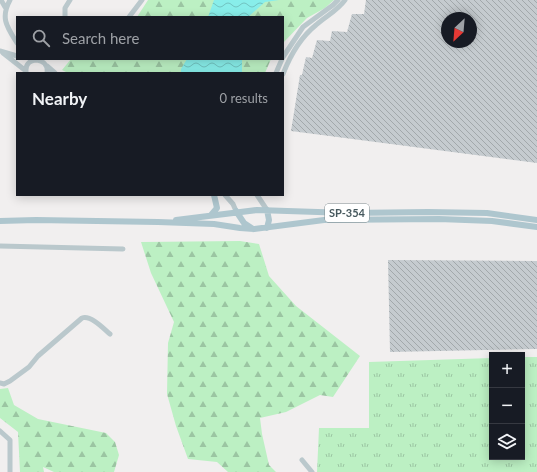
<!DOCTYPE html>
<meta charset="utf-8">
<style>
body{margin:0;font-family:Lato,sans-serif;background:#20242c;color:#f1f3f6}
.controls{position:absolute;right:12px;bottom:12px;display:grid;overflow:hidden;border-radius:0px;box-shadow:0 2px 10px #0003}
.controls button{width:36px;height:36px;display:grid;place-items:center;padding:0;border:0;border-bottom:1px solid #363941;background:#171b24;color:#f1f3f6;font:20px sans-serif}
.compass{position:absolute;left:441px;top:12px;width:36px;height:36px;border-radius:50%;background:#171b24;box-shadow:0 2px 10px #0003;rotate:206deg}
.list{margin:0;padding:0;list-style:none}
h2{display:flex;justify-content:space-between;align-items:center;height:52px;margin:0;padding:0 16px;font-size:17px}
h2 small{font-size:13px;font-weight:400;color:#9ea1a6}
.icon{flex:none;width:22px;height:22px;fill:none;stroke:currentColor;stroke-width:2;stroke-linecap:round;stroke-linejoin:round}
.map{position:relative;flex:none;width:537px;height:472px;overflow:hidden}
.search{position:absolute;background:#171b24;box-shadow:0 2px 10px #0003;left:16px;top:16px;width:268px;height:44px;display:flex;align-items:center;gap:10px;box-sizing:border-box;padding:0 14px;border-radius:0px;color:#9ea1a6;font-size:15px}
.panel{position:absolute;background:#171b24;box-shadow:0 2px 10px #0003;left:16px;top:72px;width:268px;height:124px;border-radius:0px}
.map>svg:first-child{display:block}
</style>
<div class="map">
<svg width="537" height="472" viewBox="0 0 537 472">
<defs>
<pattern id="grass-tufts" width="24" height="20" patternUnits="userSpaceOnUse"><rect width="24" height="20" fill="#bcf0c3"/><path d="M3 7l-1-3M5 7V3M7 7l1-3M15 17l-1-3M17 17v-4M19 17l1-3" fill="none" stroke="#9bc5a2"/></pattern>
<pattern id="forest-firs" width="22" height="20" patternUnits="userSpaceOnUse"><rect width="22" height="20" fill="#bcf0c3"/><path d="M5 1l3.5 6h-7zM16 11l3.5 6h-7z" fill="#9bc5a2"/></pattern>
<pattern id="water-waves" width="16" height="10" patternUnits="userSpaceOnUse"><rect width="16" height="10" fill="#88eeea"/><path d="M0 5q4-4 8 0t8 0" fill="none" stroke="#71c4c1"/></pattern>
<pattern id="building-back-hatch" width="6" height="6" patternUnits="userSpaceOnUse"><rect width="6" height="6" fill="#c5cbcf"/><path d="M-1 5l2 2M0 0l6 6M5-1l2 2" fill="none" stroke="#a2a8ab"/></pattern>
</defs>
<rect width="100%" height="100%" fill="#f1efef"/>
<!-- grass -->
<path fill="url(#grass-tufts)" d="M522 357H537V472H317L319 428H369V362L492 358V457H522Z"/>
<!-- forest -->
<path fill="url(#forest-firs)" d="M148 0H334L325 8 307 18 283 43V17H137Z
M71 59H271L265 73H68L62 70Z
M240 241 259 244 269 276 296 306 360 356 333 397 320 395 286 412 260 418 262 434 269 465 276 472H228L217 462 188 459 176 426 167 394 168 343 174 322 151 273 141 242Z
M8 388 14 405 38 419 106 433 115 442 119 455 114 472H54L43 467 44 472H20L18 432 0 418V389Z"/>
<!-- water -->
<path fill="url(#water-waves)" d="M214 0H279L265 2 248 17H208Z
M187 59H242V73H181V69Z"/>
<!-- building -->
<path fill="url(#building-back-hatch)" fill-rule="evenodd" d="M366 0H537V163L291 131 300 75H302L306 57 312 58 317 40 330 41 332 31 347 32 352 14H364ZM447 18H471V42H447Z
M388 260 537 261V349L390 352Z"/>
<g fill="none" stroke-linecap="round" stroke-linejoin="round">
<!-- minor -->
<path stroke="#bac8cc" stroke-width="5" d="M1 0 5 7
M10 0C0 18 7 27 17 43
M65 17V8L70 0
M129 17 142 0
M0 51 17 56
M3 53 26 71
M283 57 303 27 333 5 338 0
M47 66 55 73
M26 73C25 65 29 60 37 60 44 61 48 66 47 73
M276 73 282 59
M283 74C290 56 301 37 316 25 326 16 337 11 345 0
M225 195 233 204 236 211
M257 195 267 210
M0 246 123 249
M0 383 4 384 10 381 29 367 38 356 82 318C91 315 103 328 110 334
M0 431 10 440V472
M302 460 312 472"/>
<!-- major -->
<path stroke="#aec6ce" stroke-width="6" d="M236 211 244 223 253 229
M211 215 217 208 214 195
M176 220 257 210 348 213 428 212 487 213 537 220
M0 221 36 220 158 222 214 224 240 228 254 229 324 220 439 219 492 221 537 227
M267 228 269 220 267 210"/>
</g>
<g text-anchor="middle" stroke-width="3" stroke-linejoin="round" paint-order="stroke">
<!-- shield labels -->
<rect fill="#fff" stroke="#7e8a8e" stroke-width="1" x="325" y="204" width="44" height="18" rx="3"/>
<g font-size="11" font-weight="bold" fill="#46585d">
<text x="347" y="217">SP-354</text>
</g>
</g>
</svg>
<div class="controls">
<button>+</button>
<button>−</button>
<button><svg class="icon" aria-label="layers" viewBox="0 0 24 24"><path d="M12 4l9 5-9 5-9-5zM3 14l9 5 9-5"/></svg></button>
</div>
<svg class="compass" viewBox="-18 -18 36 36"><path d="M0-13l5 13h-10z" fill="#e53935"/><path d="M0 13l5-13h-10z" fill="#9ea1a6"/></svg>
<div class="search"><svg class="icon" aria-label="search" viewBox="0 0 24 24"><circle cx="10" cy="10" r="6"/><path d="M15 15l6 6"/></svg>Search here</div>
<section class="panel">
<h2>Nearby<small>0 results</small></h2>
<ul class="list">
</ul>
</section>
</div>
